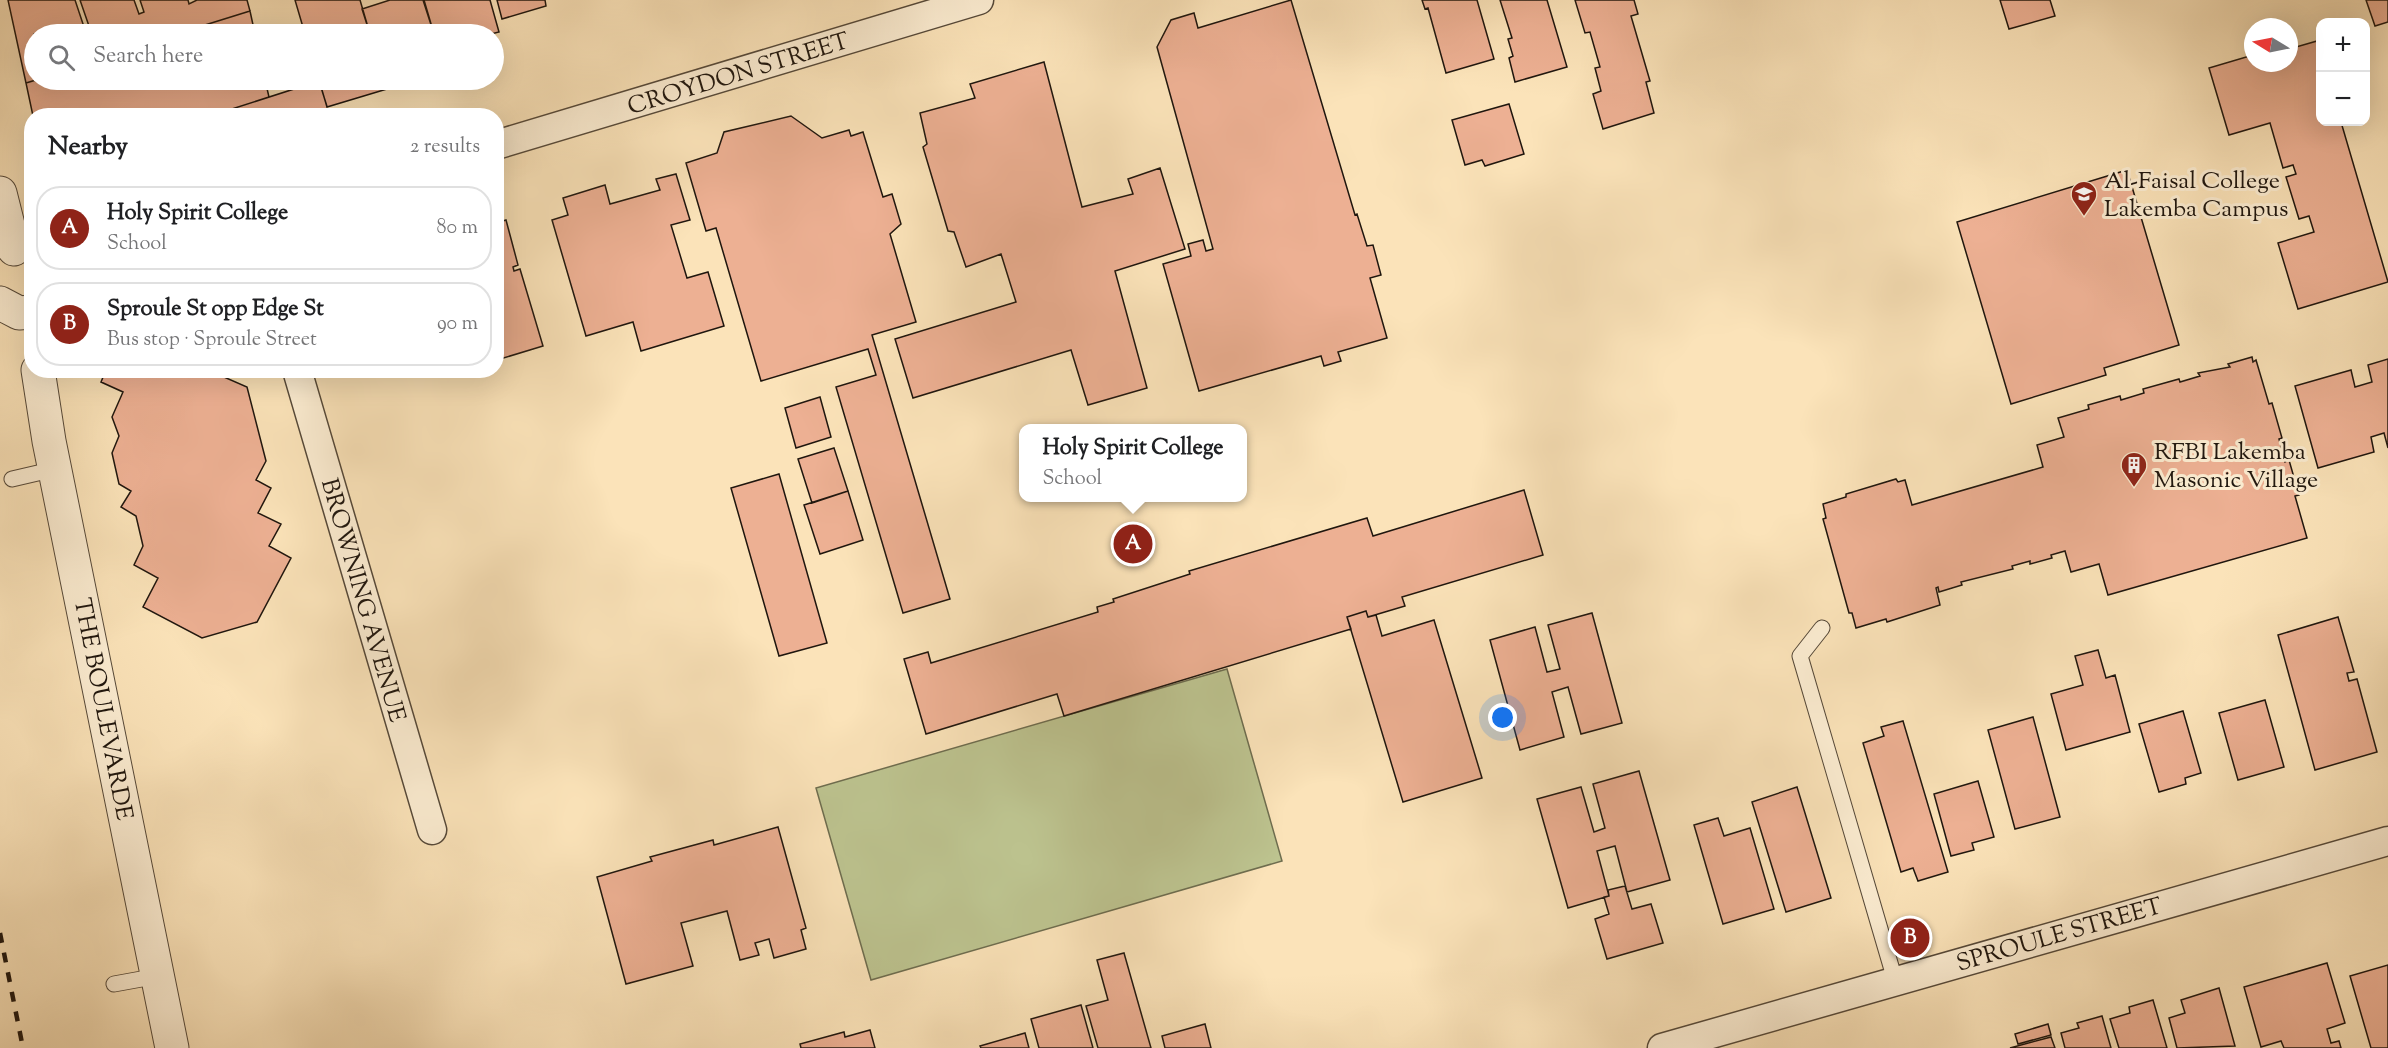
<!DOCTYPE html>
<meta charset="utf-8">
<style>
body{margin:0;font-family:"Sorts Mill Goudy",serif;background:#f2f2f2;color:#202124}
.controls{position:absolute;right:18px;top:18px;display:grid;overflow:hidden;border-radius:12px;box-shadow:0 6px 24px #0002}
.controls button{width:54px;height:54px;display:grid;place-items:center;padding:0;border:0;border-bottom:2px solid #e0e0e0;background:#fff;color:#202124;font:30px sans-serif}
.compass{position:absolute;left:2244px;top:18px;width:54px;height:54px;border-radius:50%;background:#fff;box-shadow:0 6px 24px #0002;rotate:280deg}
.you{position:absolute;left:1503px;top:718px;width:21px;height:21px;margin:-15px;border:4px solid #fff;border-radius:50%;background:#1a73e8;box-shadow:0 0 0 9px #1a73e833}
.badge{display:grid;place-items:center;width:39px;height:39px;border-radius:50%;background:#8f2418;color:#fff;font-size:20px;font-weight:700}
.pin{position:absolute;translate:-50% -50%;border:3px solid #fff;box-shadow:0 2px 6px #0006}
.popup{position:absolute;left:1019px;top:424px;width:228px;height:78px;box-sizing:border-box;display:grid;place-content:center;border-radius:12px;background:#fff;filter:drop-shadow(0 2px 4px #0005);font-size:20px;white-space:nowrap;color:#757577}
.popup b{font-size:22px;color:#202124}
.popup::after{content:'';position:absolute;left:50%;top:100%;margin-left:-12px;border:12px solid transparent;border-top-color:#fff}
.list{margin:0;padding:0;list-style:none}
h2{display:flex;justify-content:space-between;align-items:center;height:78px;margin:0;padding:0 24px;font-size:26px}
h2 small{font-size:20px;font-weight:400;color:#757577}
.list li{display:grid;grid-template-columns:39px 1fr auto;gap:18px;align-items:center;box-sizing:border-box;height:84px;margin:0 12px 12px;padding:0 12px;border:2px solid #e0e0e0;border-radius:24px}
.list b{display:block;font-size:22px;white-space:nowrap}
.list p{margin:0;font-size:20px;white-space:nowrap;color:#757577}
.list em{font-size:20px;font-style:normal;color:#757577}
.icon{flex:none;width:33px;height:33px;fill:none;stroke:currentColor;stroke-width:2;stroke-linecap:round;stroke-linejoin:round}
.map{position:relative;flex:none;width:2388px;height:1048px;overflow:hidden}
.search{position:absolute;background:#fff;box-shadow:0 6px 24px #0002;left:24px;top:24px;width:480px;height:66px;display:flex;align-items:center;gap:15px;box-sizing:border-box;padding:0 21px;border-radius:33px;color:#757577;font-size:22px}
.panel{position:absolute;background:#fff;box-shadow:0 6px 24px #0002;left:24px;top:108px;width:480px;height:270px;border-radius:24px}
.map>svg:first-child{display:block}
</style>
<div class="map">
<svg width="2388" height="1048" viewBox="0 0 2388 1048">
<rect width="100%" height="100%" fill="#fbe3b9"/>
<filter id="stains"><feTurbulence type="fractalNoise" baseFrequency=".00333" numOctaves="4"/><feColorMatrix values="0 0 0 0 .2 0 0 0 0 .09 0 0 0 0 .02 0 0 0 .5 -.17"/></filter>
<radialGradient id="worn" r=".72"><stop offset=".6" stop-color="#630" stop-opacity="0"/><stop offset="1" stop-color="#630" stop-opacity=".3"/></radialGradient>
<!-- green -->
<path fill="#bdc490" stroke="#6e6d4f" stroke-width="1.5" d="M1227 669 1282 861 871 980 816 788Z"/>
<!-- building -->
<path fill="#edb093" stroke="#1f160e" stroke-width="1.5" d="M8 0H75L85 30 90 29 80 0H134L139 14 144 12 140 0H188L189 4 197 0H247L250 11 176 34H34L36 80 26 83Z
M295 0H360L370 34H305Z
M390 0H423L434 34H370L362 9Z
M424 0H490L499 32 491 34H434Z
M497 0H545L546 6 502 19Z
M1291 0 1355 215 1357 214 1367 246 1373 245 1381 275 1370 278 1387 338 1338 352 1341 361 1324 366 1321 356 1199 391 1163 264 1191 256 1188 244 1203 240 1206 251 1213 249 1157 47 1171 20 1194 13 1198 28Z
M1422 0H1477L1494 59 1446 73 1428 8 1425 9Z
M1500 0H1547L1567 67 1515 82 1509 58 1513 56 1508 39 1512 38Z
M1575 0H1634L1638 14 1631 16 1650 81 1646 82 1654 113 1603 129 1593 94 1601 91 1595 68 1600 67 1590 32 1585 33Z
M2000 0H2050L2055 16 2009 29Z
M2366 0H2388V22L2375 26Z
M250 11 255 34H176Z
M2317 41 2320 52V122H2341L2388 282 2298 309 2278 243 2314 232 2309 216 2299 219 2286 177 2296 174 2293 165 2283 168 2270 123 2229 135 2209 68 2253 55V63H2289V49Z
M1044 62 1082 207 1133 194 1128 179 1160 168 1185 249 1115 271 1147 388 1088 405 1071 350 913 398 895 339 1016 302 1001 254 966 267 954 232 948 231 923 147 927 144 920 113 975 98 970 84Z
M36 80H265L269 97 210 116H33L26 83Z
M319 80H384L387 89 327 107Z
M319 81 330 116H210Z
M1509 104 1524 154 1485 166 1482 160 1465 165 1452 120Z
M791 116 822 138 849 130 851 136 863 132 883 197 892 194 901 224 890 234 916 322 872 335 950 599 903 613 836 387 876 375 868 349 761 381 716 228 706 231 686 163 717 153 724 132Z
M2127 170 2179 345 2104 368 2106 375 2011 404 1957 222Z
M676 174 690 220 671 225 687 278 708 272 724 326 641 351 633 322 586 336 552 220 568 215 563 198 605 185 610 204 660 190 656 179Z
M506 220 518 265 513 267 514 271 520 269 543 346 497 360 496 223Z
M2252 357 2253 362 2256 360 2269 404 2272 403 2282 438 2279 439 2285 462 2289 460 2299 495 2295 496 2307 538 2108 595 2099 564 2071 572 2065 551 2051 555 2052 558 2030 564V561L2012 566 2013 569 1961 582 1962 585 1939 592 1938 587 1936 588 1940 605 1887 622 1886 619 1856 628 1852 613H1849L1823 519 1826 518 1823 504 1846 497V494L1896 479 1898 482 1905 480 1912 505 2043 467 2037 445 2064 437 2058 418 2089 409 2088 405 2120 396 2121 400 2144 393 2143 389 2179 379 2180 382 2200 376 2198 373 2230 367 2228 364Z
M2388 359V448L2384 433 2371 437 2374 452 2318 468 2295 386 2351 370 2355 387 2372 382 2368 365Z
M106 370H186L197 375 198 370H208L247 387 266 461 256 480 271 488 258 513 281 524 269 546 291 558 257 622 202 638 143 607 158 578 134 565 143 546 136 516 121 507 131 491 119 484 112 453 119 436 112 417 123 392 101 382Z
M820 397 831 437 796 448 785 408Z
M834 448 848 491 812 503 798 459Z
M779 474 827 643 779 656 731 488Z
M1524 490 1543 555 1402 597 1405 606 1368 617 1366 611 1347 617 1351 629 1064 716 1057 694 926 734 904 659 928 652 931 663 1098 612 1097 607 1114 602 1113 599 1190 574 1189 571 1367 518 1373 536Z
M848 491 863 540 820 554 804 505Z
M1366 611 1368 617 1376 615 1382 636 1434 620 1482 778 1403 802 1347 617Z
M1592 613 1622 723 1581 734 1568 687 1552 692 1564 737 1520 750 1490 640 1535 627 1547 672 1560 669 1548 625Z
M2338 617 2354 672 2347 673 2349 681 2357 679 2377 752 2315 770 2278 635Z
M2098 650 2106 678 2115 675 2130 732 2066 750 2051 694 2083 685 2075 656Z
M2265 700 2284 767 2238 780 2219 713Z
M2183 711 2201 773 2185 778 2186 784 2159 792 2139 724Z
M2033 717 2060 817 2015 829 1988 730Z
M1903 721 1948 872 1918 881 1913 868 1901 872 1863 743 1884 736 1881 727Z
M1639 771 1670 880 1627 892 1615 846 1597 851 1609 896 1568 908 1537 799 1581 787 1594 832 1605 828 1593 784Z
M1978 781 1994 837 1972 843 1974 850 1951 856 1934 794Z
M1797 787 1831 898 1786 912 1752 802Z
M1718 818 1724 836 1750 828 1774 909 1723 924 1694 825Z
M778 827 806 928 801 930 806 949 774 958 769 939 755 943 759 955 740 960 727 911 681 923 693 966 626 984 597 877 652 861 650 857 713 840 714 845Z
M1625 886 1632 909 1651 904 1663 943 1607 959 1595 919 1609 914 1604 897 1609 896 1608 890Z
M1124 953 1151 1048H1098L1086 1006 1108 1000 1097 960Z
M2327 963 2345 1023 2327 1029 2331 1043 2339 1041 2341 1048H2284L2281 1041 2261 1047 2244 987Z
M2388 965V1048H2371L2350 976Z
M2219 988 2235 1046 2177 1048 2169 1018 2185 1013 2181 1000Z
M2153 1000 2167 1048H2119L2110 1019 2130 1013 2129 1007Z
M1081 1005 1093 1048H1039L1031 1019Z
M2102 1016 2111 1048H2065L2061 1033 2079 1028 2077 1023Z
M1205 1024 1211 1048H1165L1162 1036Z
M2048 1024 2051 1035 2018 1044 2015 1034Z
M870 1030 875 1048H801L800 1044 844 1032 845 1037Z
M1025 1033 1029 1048H981L980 1046Z
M2051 1037 2055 1048H2010Z"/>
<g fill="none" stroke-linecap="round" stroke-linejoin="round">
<!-- service casing -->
<g stroke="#564939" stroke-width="17">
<path id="service" d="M12 479 55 469
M1822 628 1800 656 1895 980
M114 984 158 976"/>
</g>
<!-- minor casing -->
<g stroke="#564939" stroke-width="31">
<path id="minor" d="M496 145 979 0
M297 370 432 830
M1662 1048 2388 841"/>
</g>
<!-- tertiary casing -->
<g stroke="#564939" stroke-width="35">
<path id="tertiary" d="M0 193 14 249
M0 303 19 313 32 312
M38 370 49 441 172 1048"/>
</g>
<!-- service -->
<use href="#service" stroke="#fcedd2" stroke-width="15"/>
<!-- minor -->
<use href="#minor" stroke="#fcedd2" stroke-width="28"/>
<!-- tertiary -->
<use href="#tertiary" stroke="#fcedd2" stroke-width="33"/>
<!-- rail -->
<path stroke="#1f160e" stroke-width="4.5" stroke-dasharray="10 10" stroke-linecap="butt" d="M0 933 23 1048"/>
</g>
<!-- icons -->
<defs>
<g id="school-pin" transform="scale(1.35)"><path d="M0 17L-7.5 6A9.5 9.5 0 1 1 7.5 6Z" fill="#8f2418" stroke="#fcedd2"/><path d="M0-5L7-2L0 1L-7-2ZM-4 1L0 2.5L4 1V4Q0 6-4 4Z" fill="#fff"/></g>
<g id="building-pin" transform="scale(1.35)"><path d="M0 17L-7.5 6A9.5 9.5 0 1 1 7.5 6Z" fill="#8f2418" stroke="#fcedd2"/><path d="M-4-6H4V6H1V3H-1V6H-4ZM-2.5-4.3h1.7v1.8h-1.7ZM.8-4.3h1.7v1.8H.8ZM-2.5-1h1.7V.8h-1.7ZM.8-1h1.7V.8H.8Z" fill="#fff"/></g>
</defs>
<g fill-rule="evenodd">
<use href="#school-pin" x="2084" y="194"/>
<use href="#building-pin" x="2134" y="465"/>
</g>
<g text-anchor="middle" stroke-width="6" stroke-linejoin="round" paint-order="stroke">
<!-- street labels -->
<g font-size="24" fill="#1f160e" stroke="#fcedd2">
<text transform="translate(738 73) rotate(-17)" y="8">CROYDON STREET</text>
<text transform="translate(364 600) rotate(74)" y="8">BROWNING AVENUE</text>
<text transform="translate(104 709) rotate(79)" y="8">THE BOULEVARDE</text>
<text transform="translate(2059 934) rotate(-16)" y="8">SPROULE STREET</text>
</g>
<!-- poi labels -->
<g font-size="24" fill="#1f160e" stroke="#fcedd2" text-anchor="start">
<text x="2104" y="188">Al-Faisal College<tspan x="2104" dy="28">Lakemba Campus</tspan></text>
<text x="2154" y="459">RFBI Lakemba<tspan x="2154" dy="28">Masonic Village</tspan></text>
</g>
</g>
<rect width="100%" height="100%" filter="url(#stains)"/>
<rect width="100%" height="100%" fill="url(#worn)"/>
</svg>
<div class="controls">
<button>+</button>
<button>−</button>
</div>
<svg class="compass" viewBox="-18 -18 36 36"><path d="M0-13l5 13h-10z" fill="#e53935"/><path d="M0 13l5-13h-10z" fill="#757577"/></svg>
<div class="you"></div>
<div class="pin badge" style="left:1133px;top:544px">A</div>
<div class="popup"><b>Holy Spirit College</b>School</div>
<div class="pin badge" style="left:1910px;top:938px">B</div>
<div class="search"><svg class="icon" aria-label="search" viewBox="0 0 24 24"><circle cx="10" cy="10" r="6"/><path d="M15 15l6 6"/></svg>Search here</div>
<section class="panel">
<h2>Nearby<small>2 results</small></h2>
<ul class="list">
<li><span class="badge">A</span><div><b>Holy Spirit College</b><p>School</p></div><em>80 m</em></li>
<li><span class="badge">B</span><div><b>Sproule St opp Edge St</b><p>Bus stop · Sproule Street</p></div><em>90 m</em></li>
</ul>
</section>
</div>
